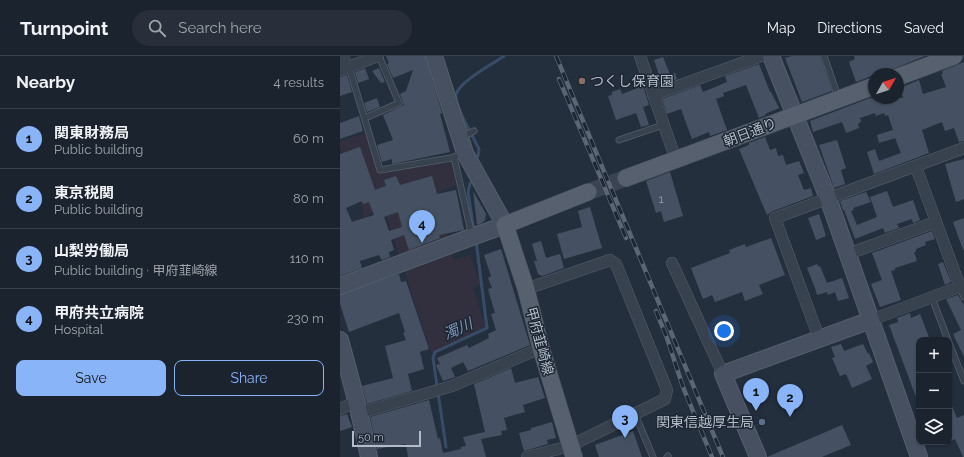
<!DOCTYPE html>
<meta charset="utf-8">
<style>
body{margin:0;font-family:Raleway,"Noto Sans JP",sans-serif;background:#282f3a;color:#f1f3f6}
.controls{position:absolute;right:12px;bottom:12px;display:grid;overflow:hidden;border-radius:8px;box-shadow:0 1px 3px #0004}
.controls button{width:36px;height:36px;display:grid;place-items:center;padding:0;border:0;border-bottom:1px solid #39404a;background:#1b232e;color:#f1f3f6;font:20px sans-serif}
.compass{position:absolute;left:528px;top:12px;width:36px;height:36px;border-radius:50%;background:#1b232e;box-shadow:0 1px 3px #0004;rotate:51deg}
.scale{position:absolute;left:12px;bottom:10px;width:69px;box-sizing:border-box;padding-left:4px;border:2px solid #b4bcc9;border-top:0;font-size:11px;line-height:14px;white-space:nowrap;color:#b4bcc9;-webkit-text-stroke:3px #1d2633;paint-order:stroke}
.you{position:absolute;left:384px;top:275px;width:14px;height:14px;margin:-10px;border:3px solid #fff;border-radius:50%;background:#1a73e8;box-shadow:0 0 0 6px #1a73e833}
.badge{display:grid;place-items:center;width:26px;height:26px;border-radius:50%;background:#8ab4f8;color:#111;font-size:13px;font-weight:700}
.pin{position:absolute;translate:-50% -33px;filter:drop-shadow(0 1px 2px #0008)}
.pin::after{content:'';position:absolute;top:21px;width:14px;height:12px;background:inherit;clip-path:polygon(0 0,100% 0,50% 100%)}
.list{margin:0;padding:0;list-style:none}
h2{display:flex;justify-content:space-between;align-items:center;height:52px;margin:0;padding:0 16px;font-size:17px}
h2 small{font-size:13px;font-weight:400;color:#a0a4aa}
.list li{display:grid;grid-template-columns:26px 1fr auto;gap:12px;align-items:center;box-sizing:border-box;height:60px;padding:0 16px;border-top:1px solid #39404a}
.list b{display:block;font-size:15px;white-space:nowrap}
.list p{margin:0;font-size:13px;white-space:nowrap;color:#a0a4aa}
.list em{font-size:13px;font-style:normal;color:#a0a4aa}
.actions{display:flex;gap:8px;padding:12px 16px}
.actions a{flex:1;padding:9px 0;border:1px solid #8ab4f8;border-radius:8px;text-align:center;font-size:14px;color:#8ab4f8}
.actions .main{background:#8ab4f8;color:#111}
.icon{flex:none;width:22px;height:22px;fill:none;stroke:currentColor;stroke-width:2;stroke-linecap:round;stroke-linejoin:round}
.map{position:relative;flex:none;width:624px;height:401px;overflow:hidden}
header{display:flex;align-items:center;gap:24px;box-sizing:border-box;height:56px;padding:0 20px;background:#1b232e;border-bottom:1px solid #39404a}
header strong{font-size:19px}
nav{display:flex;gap:22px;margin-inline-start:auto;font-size:14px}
.search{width:280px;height:36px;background:#282f3a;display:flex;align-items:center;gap:10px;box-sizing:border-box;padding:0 14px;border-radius:22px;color:#a0a4aa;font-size:15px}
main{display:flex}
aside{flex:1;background:#1b232e}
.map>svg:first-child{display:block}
</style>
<header>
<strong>Turnpoint</strong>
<div class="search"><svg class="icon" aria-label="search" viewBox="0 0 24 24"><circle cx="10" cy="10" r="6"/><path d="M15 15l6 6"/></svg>Search here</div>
<nav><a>Map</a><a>Directions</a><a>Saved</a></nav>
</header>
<main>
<aside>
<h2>Nearby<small>4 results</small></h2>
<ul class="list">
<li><span class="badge">1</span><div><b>関東財務局</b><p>Public building</p></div><em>60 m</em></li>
<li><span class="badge">2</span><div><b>東京税関</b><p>Public building</p></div><em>80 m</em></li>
<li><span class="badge">3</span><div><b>山梨労働局</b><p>Public building · 甲府韮崎線</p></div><em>110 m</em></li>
<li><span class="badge">4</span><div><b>甲府共立病院</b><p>Hospital</p></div><em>230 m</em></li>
</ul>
<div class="actions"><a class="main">Save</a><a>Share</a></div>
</aside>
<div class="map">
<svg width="624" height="401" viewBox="0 0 624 401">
<rect width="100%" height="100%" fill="#242f3e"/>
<!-- medical -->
<path fill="#32303f" d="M29 76 40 114 111 102 116 129 99 136 109 189 114 204 130 199 141 228 133 232 146 272 95 296H91L44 152 27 159 35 185 0 169 24 161 23 156 24 155 16 134 0 114 7 111 0 90V85Z"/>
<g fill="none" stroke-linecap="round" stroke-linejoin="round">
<!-- stream -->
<path stroke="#394c67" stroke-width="3" d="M138 100 139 93C134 82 114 50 116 39 118 26 153 8 164 0
M130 127 128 136 134 175
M106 391 93 302 95 296 147 272 136 184"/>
</g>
<!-- building -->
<path fill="#455162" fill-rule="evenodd" d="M46 0H85L102 57 100 58 110 96 52 108V103L42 106 37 89 53 84 43 59 64 49 60 38 66 35 73 14 53 22 47 8 49 7Z
M452 0H480L492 35 462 46 445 2Z
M514 0H585L541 18H534V19L516 26 509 6 515 3Z
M323 1 330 18 335 17 337 23 318 30 315 23 320 22 314 4Z
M624 6V85L619 86 614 72 605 75 602 66 582 74 589 97 534 118 527 96 535 93 539 105 561 97 555 82 539 87 537 79 553 74 548 59 545 60 544 57 536 60 535 57 520 62 521 66 518 68 519 72 506 77 502 66 473 76 470 65 530 42H563L560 32 579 24 583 38 606 31 601 18H603L602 15Z
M419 8 430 36H431L439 52 425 58 426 59 419 62 406 29 383 37 384 40 376 43 387 74 370 80 369 76 352 83 341 53 327 58 322 43 360 29 363 36 387 26 385 20Z
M25 12 29 23 18 27 15 16Z
M39 12 45 26 41 27 32 15Z
M7 19 12 36 0 40V21Z
M303 30 309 49 303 51 309 69 301 71 296 57 276 64 268 40 272 39V36L280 33 282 38Z
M37 42 40 51 27 56 24 47Z
M19 60 23 75 0 83V67Z
M425 81 430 94 436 92 438 100 443 99 446 109 459 105 464 117 458 119 464 134 471 132 473 140 433 155 427 159 399 93 409 89V87Z
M497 84 506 112 501 114 505 128 494 132 479 89Z
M20 91 35 134 46 130 44 124 56 120 60 129 92 120 97 138 116 134 124 174 99 179 100 182 69 194 64 179 51 184 54 194 49 196 50 201 42 204 39 199 20 205 22 212 0 220V98ZM22 145 23 148 29 146 34 159 12 166 6 152ZM58 156 62 171 49 175 44 161Z
M624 103V143L616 146 605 108Z
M330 116 343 160 324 166 321 155 316 157 306 125Z
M133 135 146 158 145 164 142 167 137 169Z
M547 135 553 151 573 144 580 164 573 167 572 163 557 168 559 172 545 177 543 172 515 183 504 154H503L500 145 526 136 531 146 513 152 514 154 511 155 517 169 537 161 530 141Z
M250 151 262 192 224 203 217 178 242 171 238 155Z
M479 158 486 180 476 184 468 162Z
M624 162V194H623L613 166Z
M592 175 595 183 585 186 586 189 576 193V196H574L577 205 555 212V214L551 215 561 244 540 251 531 228 542 224 532 197Z
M431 182 445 219 419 229 423 238 405 245 402 236 375 246 372 239 363 243 351 212 390 197 389 194 405 188 406 191Z
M201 185 206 202 220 198 224 212 202 220 198 218 194 205H197L192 188Z
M161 193 190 289 128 315 123 306 111 312 115 321 103 325 96 309 100 308 97 302 127 289 129 292 149 282 148 278 156 274 151 258 155 257 148 233 152 232 148 222 151 220 144 199Z
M603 206 611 226 605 229 598 208Z
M477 208 479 211 480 210 487 227 502 222 509 242 498 245 495 236 488 239 487 236 477 239 475 232 467 212Z
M59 218 61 226 66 225 89 293 80 296 84 313 68 318 72 335 27 348 22 330 53 322 45 290 66 284 63 277 65 276 59 257 9 276 0 248V239Z
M618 239 624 249V301L613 278 621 274 606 243Z
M570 257 571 262 580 258 590 284H579V349L549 269 558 266 557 262Z
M501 288 504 295 523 288 528 298 529 297 533 306 526 310 532 323 512 332 506 318 500 320 492 302 495 301 491 291Z
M171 312 175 327 198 321 205 342 183 349 185 356 164 362 167 374 161 375 162 379 141 383 146 401H68L66 388 37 393 30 361 89 344 98 383 100 382 103 397 121 393V391L126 390 123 381 145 376 134 328Z
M609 343 617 362 624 359V401H623L615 383 609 386Z
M7 358 12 371 0 375V360Z
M212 366 216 382 207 384 208 388 184 395 179 377 191 374V372Z
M502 369 511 389 482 401H427Z
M293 375 302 401H259L255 389Z"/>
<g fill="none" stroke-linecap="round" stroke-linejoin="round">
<!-- primary-tunnel -->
<path stroke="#3a4453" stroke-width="17" stroke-dasharray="17 8" stroke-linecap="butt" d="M248 136 286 122"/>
<!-- lane casing -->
<g stroke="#565f6c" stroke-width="7">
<path id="lane" d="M484 0 498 41
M9 11 40 114 111 102 125 97
M25 62 59 47 39 0
M122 81 134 75
M279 84 323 69
M114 101 132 180
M620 231 624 241
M592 242 608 284
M609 287 624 325
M295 358 313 401
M327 401 328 400"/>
</g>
<!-- street casing -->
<g stroke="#565f6c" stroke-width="12">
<path id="street" d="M3 0 7 12
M300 0 336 104
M0 14 38 0
M313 39 421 0
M576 111 620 231
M508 198 596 166
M332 207 383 318
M186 233 270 204 276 208 327 334 325 343 230 390 187 401
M531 264 624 229
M479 282 435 162 624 92
M0 353 15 346
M20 357 112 330 201 292"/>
</g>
<!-- secondary casing -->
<g stroke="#565f6c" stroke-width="18">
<path id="secondary" d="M431 0 488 142 579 401
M0 230 129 182 165 169 125 97 94 0
M0 284C11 323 21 362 29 401
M418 401 383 318 531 264"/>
</g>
<!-- primary casing -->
<g stroke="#414a57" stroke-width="18">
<path id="primary" d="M558 21 614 0
M286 122 534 30
M234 401 201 292 186 233 165 169 248 136"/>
</g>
<!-- lane -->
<use href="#lane" stroke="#38414e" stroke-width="5.5"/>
<!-- street -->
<use href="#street" stroke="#38414e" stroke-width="11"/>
<!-- secondary -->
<use href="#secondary" stroke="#465061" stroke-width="16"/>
<!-- primary -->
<use href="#primary" stroke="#56606e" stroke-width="17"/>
<!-- rail casing -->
<g stroke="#5a6575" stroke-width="4.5">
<path id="rail" d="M216 0 383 401
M219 23 286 182
M316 255 327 282 343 331 372 401"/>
</g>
<!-- rail -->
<use href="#rail" stroke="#1d2633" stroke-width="3" stroke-dasharray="9" stroke-linecap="butt"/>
</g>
<!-- markers -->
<circle fill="#8d6e63" stroke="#1d2633" stroke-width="1.5" cx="242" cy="25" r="4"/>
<circle fill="#5c6f8a" stroke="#1d2633" stroke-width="1.5" cx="422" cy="366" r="4"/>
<g text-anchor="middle" stroke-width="3" stroke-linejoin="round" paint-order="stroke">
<!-- number labels -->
<g font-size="12" fill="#98a1af">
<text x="321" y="147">1</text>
</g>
<!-- poi labels -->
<g font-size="14" fill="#b4bcc9" stroke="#1d2633" text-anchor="start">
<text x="250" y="30">つくし保育園</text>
<text x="414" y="371" text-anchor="end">関東信越厚生局</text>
</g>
<!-- street labels -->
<g font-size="14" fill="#b4bcc9" stroke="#1d2633">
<text transform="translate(410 76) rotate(-21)" y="5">朝日通り</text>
<text transform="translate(200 285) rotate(75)" y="5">甲府韮崎線</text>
</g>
<!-- water labels -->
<g font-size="15" font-style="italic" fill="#7c92b1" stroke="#1d2633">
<text transform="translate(118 273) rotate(-24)" y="5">濁川</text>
</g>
</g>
</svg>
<div class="controls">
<button>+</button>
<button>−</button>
<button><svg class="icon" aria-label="layers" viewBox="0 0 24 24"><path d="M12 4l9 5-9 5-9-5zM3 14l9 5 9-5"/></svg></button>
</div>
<svg class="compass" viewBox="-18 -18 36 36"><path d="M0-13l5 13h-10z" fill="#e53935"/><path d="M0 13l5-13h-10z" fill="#a0a4aa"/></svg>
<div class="scale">50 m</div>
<div class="you"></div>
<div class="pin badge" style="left:416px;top:355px">1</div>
<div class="pin badge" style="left:450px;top:361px">2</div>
<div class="pin badge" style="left:285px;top:382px">3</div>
<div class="pin badge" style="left:82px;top:187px">4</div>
</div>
</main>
